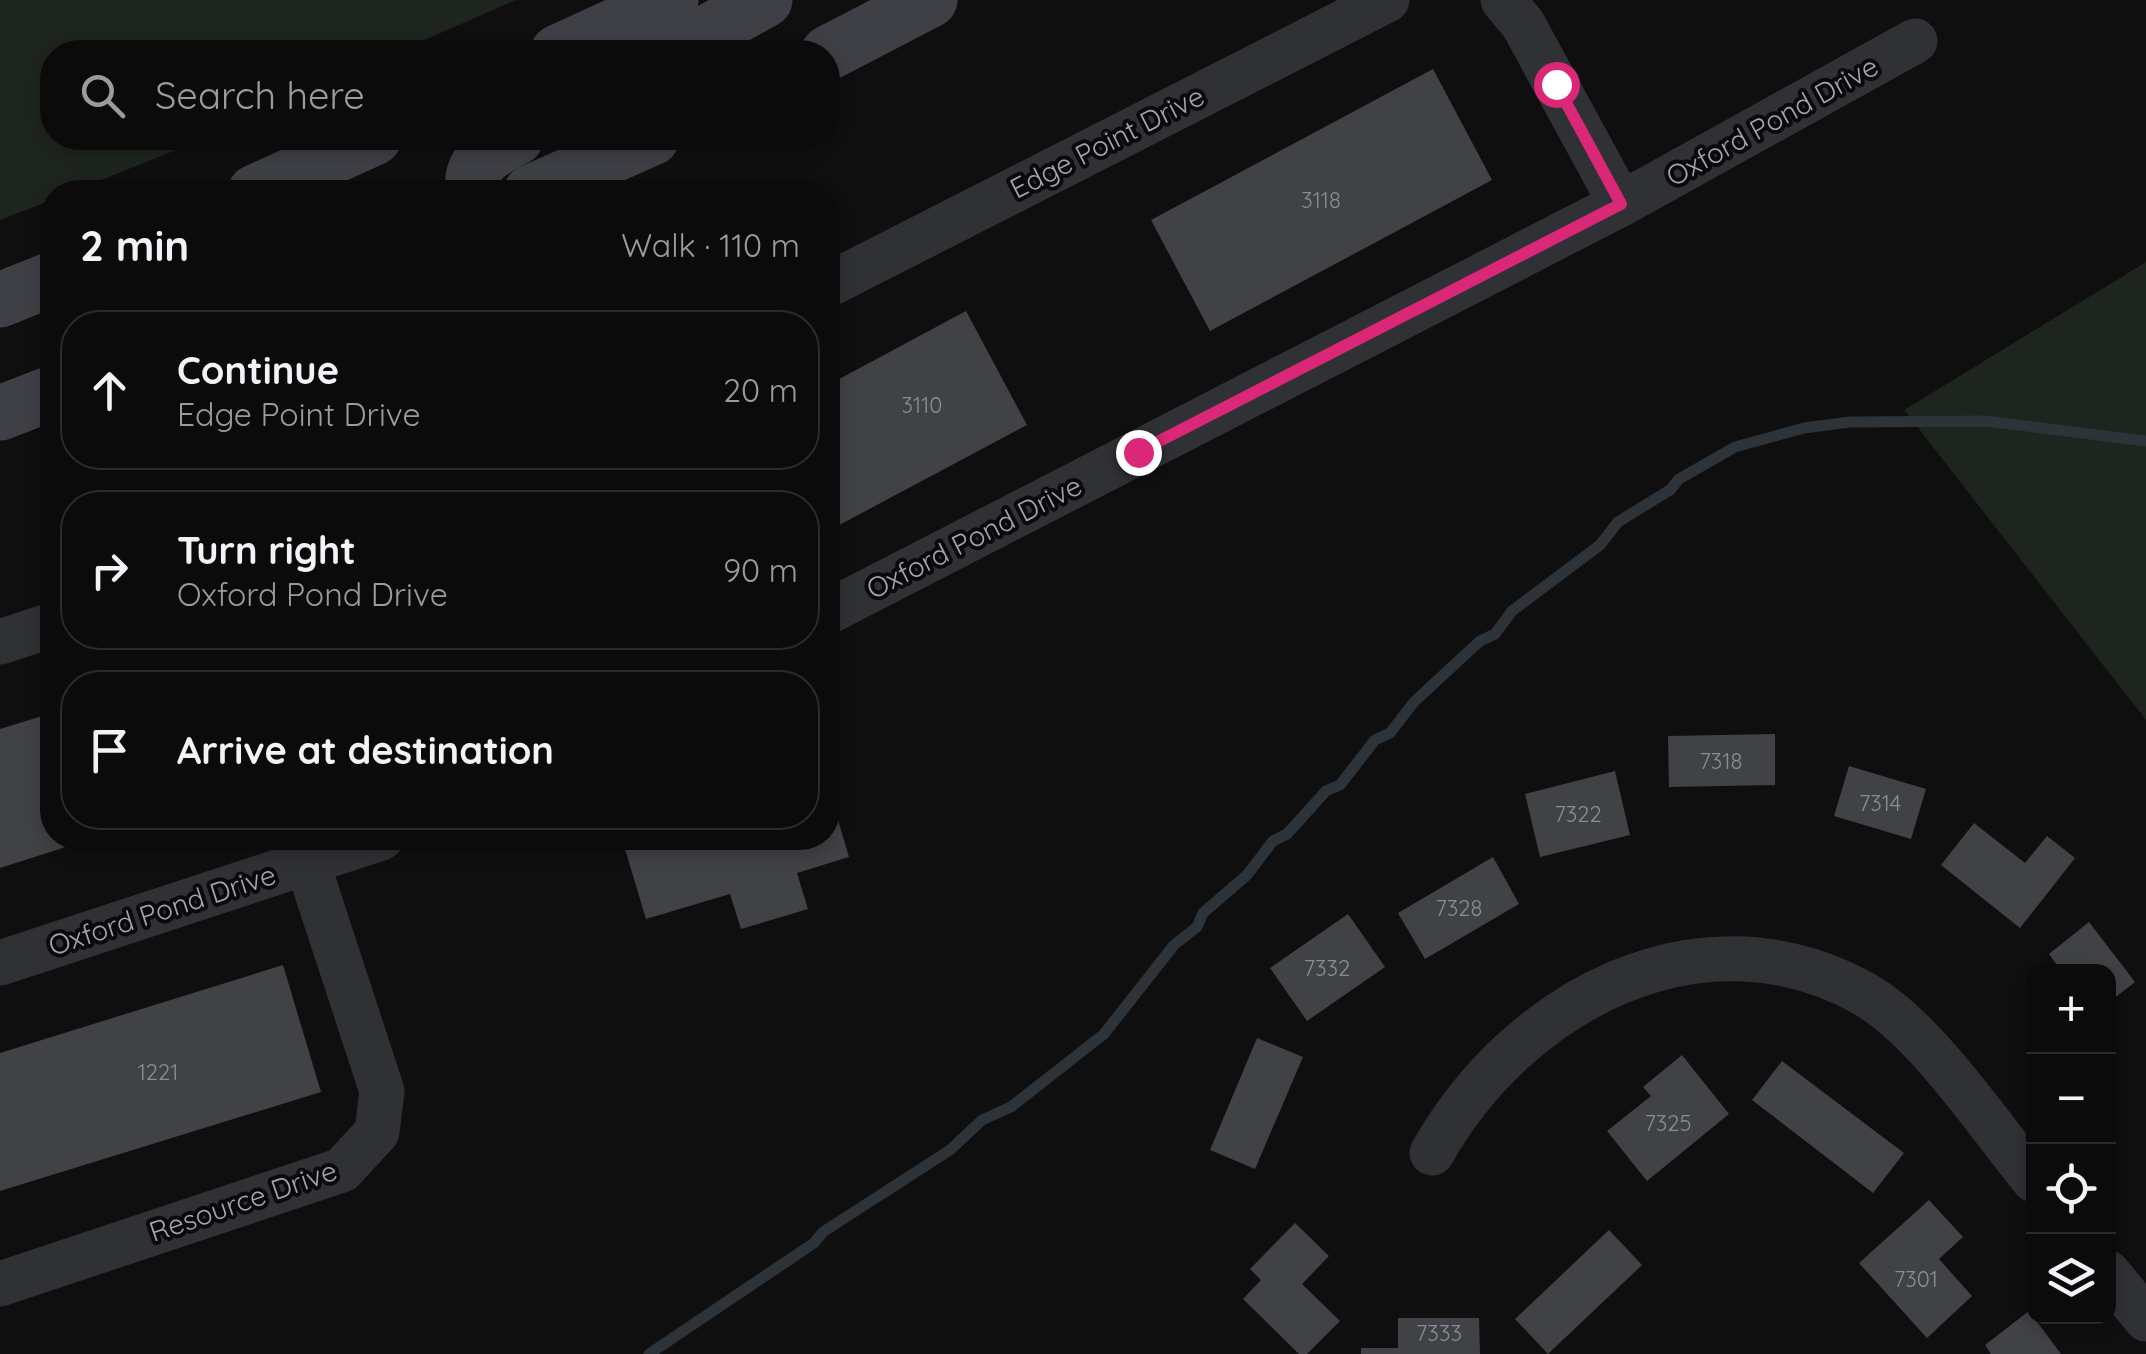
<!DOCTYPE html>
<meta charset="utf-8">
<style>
body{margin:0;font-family:Quicksand,sans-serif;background:#141415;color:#f1f3f6}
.controls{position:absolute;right:30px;bottom:30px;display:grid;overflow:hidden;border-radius:20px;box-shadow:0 5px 15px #0003}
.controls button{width:90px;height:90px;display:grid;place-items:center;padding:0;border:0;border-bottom:2px solid #2b2b2d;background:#0b0b0c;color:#f1f3f6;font:50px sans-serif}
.stop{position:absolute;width:30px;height:30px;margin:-22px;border:8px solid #db2777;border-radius:50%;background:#fff}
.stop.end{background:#db2777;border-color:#fff;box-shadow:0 2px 10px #0008}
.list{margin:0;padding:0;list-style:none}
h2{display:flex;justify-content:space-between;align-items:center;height:130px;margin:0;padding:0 40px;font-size:42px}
h2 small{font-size:32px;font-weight:400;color:#9a9b9d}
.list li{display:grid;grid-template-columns:65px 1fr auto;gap:30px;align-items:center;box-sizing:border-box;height:160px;margin:0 20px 20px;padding:0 20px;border:2px solid #2b2b2d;border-radius:40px}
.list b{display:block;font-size:38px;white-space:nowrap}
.list p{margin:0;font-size:32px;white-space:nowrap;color:#9a9b9d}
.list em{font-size:32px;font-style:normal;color:#9a9b9d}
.icon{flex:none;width:55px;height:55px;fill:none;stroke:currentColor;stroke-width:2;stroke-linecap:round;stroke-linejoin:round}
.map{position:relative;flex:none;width:2146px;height:1354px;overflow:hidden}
.search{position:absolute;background:#0b0b0c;box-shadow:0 5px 15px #0003;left:40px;top:40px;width:800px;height:110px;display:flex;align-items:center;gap:25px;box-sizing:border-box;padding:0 35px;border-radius:40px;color:#9a9b9d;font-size:38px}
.panel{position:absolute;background:#0b0b0c;box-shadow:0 5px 15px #0003;left:40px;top:180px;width:800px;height:670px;border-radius:40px}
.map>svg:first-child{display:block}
</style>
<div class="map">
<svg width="2146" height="1354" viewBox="0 0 2146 1354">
<rect width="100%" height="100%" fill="#0f0f10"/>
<!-- green -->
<path fill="#1e241e" d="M0 0H516L397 52H52V138H206L71 192H52V200L0 220Z
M2146 262V720L1904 410Z"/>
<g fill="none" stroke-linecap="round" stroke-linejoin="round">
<!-- stream -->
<path stroke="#2c3339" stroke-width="11" d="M649 1354 814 1243 823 1232 950 1150 982 1120 1011 1107 1104 1034 1174 945 1197 927 1203 913 1247 875 1273 841 1287 834 1326 791 1340 785 1375 740 1390 733 1414 702 1480 641 1495 634 1512 611 1600 545 1618 522 1670 490 1679 479 1735 447 1804 428 1850 422 1986 421 2146 441"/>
</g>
<!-- building -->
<path fill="#404246" d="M1433 69 1492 180 1210 331 1151 220Z
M966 311 1027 425 828 531V385Z
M52 713V838H94L0 868V729Z
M1775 734V785L1669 787 1668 736Z
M1849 766 1926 789 1911 839 1834 816Z
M1615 771 1630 835 1540 857 1525 794Z
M828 786 849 857 797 873 808 909 741 929 730 894 646 919 622 839 828 838Z
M1974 823 2025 863 2047 836 2075 858 2020 928 1941 865Z
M1493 857 1519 904 1425 959 1398 913Z
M1348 914 1385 967 1307 1021 1270 968Z
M2089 922 2135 982 2108 1003V972H2062L2049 954Z
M283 965 321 1092 0 1191V1053Z
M1257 1038 1303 1057 1255 1169 1210 1150Z
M1682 1055 1729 1114 1647 1181 1607 1131 1651 1096 1643 1087Z
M1782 1061 1904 1153 1873 1193 1752 1100Z
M1929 1200 1963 1237 1939 1259 1972 1296 1927 1338 1859 1263Z
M1295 1223 1329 1256 1302 1284 1340 1321 1307 1354H1299L1243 1299 1261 1280 1250 1269Z
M1609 1230 1642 1265 1548 1354 1515 1319Z
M2029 1311 2061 1354H1991L1985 1345Z
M1398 1318H1479L1480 1354H1361V1348H1398Z"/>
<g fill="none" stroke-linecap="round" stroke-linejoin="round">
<!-- minor -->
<path stroke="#303135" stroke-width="45" d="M1503 0 1523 24 1621 204
M828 285 1387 0
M828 612 1621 204 1915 41
M0 642 52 625
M0 963 381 838
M1432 1153C1517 1002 1701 901 1866 995 1926 1030 1989 1125 2034 1180
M2108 1273 2146 1319
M0 1284 342 1170 377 1132 382 1091 307 862"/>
<!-- secondary -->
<path stroke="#3f4045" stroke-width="55" d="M558 52 671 0
M672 52 765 0
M828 53 930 0
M255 192 374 138
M474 192C466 163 494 149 516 138
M531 192 652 138
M0 300 52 279
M0 413 52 393"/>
</g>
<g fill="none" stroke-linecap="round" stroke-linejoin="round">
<!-- route -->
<path stroke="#db2777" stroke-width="12" d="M1138 452 1621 204 1556 84"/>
</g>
<g text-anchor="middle" stroke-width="8" stroke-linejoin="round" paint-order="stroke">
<!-- number labels -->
<g font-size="22" fill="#898d96">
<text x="1321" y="208">3118</text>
<text x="922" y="413">3110</text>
<text x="1721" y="769">7318</text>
<text x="1880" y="811">7314</text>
<text x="1578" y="822">7322</text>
<text x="1459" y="916">7328</text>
<text x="1327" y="976">7332</text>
<text x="158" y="1080">1221</text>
<text x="1668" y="1131">7325</text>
<text x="1916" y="1287">7301</text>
<text x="1439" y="1341">7333</text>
</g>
<!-- street labels -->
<g font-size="28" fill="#a1a6b0" stroke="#0a0a0b">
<text transform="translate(1772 121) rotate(-29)" y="10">Oxford Pond Drive</text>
<text transform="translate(1107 142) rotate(-27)" y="10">Edge Point Drive</text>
<text transform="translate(974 537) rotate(-27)" y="10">Oxford Pond Drive</text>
<text transform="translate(162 910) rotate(-18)" y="10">Oxford Pond Drive</text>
<text transform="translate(243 1201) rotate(-19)" y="10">Resource Drive</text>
</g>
</g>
</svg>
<div class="controls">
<button>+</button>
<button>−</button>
<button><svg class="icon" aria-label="locate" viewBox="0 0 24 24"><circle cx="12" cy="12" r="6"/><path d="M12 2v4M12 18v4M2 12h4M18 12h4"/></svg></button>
<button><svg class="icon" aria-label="layers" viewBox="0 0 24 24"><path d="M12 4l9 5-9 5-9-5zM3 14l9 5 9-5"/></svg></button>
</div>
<div class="stop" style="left:1556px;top:84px"></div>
<div class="stop end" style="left:1138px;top:452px"></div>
<div class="search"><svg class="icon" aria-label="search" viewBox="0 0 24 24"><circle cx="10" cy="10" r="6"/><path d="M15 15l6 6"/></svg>Search here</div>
<section class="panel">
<h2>2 min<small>Walk · 110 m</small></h2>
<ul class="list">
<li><svg class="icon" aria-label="ahead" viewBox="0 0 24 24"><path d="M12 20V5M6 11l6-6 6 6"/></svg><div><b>Continue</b><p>Edge Point Drive</p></div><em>20 m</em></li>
<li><svg class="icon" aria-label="right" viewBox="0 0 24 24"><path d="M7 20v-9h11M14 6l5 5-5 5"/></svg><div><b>Turn right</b><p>Oxford Pond Drive</p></div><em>90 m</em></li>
<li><svg class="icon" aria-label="arrive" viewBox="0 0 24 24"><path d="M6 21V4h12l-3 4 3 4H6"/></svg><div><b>Arrive at destination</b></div></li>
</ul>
</section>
</div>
